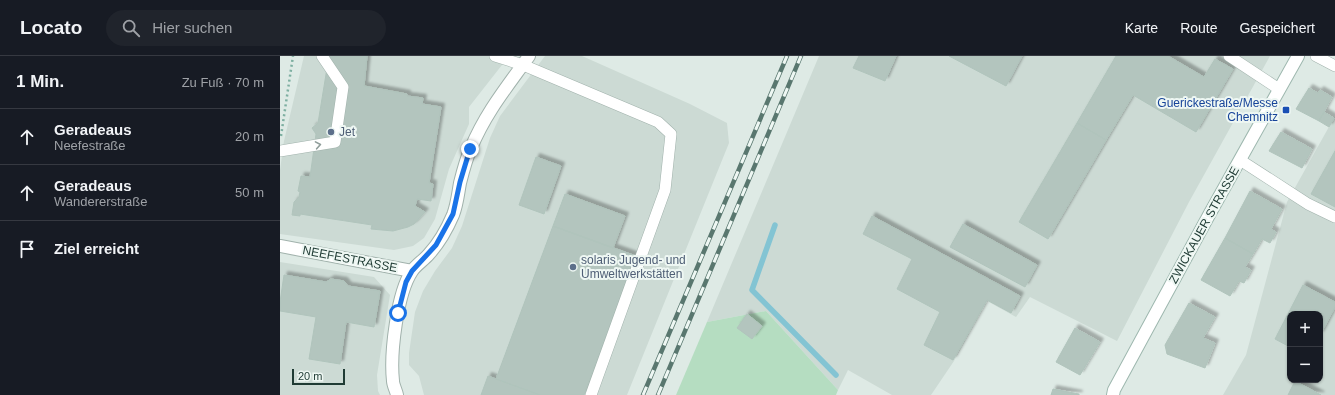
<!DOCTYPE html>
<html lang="de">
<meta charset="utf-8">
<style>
body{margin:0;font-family:Helvetica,sans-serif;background:#20242c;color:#f1f3f6}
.controls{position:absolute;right:12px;bottom:12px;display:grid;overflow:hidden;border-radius:8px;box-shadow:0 1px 3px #0004}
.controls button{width:36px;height:36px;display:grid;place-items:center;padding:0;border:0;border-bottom:1px solid #363941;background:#171b24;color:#f1f3f6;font:20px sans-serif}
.scale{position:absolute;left:12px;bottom:10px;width:53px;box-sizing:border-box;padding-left:4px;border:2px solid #1f3b34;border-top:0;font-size:11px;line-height:14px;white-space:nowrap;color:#1f3b34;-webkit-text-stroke:3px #eef7f3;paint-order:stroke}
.stop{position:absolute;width:12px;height:12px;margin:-9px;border:3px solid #1a73e8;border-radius:50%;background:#fff}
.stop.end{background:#1a73e8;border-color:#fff;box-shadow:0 1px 4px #0008}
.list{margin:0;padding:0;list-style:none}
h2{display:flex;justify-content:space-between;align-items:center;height:52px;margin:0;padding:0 16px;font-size:17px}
h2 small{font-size:13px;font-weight:400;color:#9ea1a6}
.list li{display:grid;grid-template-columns:26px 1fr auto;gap:12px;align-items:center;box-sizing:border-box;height:56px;padding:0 16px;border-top:1px solid #363941}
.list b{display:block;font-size:15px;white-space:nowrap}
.list p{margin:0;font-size:13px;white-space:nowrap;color:#9ea1a6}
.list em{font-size:13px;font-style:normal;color:#9ea1a6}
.icon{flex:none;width:22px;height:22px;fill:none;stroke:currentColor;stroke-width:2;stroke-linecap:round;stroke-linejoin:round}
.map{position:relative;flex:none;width:1055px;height:339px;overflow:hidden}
header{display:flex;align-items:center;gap:24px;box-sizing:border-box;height:56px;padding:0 20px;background:#171b24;border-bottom:1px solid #363941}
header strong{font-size:19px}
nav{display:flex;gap:22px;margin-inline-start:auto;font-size:14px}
.search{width:280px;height:36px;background:#20242c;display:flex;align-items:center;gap:10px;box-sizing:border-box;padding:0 14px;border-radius:22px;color:#9ea1a6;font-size:15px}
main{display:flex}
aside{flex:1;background:#171b24}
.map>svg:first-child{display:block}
</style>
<header>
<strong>Locato</strong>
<div class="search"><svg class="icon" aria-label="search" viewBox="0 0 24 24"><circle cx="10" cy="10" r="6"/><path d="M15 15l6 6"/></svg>Hier suchen</div>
<nav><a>Karte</a><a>Route</a><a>Gespeichert</a></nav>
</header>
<main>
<aside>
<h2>1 Min.<small>Zu Fuß · 70 m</small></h2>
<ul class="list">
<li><svg class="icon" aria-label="ahead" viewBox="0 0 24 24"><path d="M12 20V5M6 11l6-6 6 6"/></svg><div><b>Geradeaus</b><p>Neefestraße</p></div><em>20 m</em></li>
<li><svg class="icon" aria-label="ahead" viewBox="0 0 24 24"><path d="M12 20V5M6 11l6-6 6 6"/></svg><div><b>Geradeaus</b><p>Wandererstraße</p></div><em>50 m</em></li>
<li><svg class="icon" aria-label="arrive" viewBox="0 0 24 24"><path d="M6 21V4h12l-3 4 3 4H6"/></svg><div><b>Ziel erreicht</b></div></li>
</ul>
</aside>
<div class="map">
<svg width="1055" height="339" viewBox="0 0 1055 339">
<defs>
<filter id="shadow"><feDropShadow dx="3.5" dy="-3.5" stdDeviation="1" flood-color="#0004"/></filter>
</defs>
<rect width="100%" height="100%" fill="#deeae5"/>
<!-- built -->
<path fill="#ccdad4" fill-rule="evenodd" d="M24 0H229L189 51V68L169 113 155 163 144 182 133 190 114 194 0 178V114L4 85Z
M265 0H302L410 48 447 67 449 87 347 339H144L139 320 129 309V297L135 256 143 235 155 215 172 192 182 170 210 82 220 60Z
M539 0H990L909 146 837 285 750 241 736 261 707 245 674 305 651 339H612L568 314 558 334 486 255 427 266Z
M1055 60V339H943L966 299 1007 146ZM1010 258H1040V324H1010Z
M0 206 94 221 110 239 97 319 98 335 100 339H0Z"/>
<!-- green -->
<path fill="#b5ddc1" d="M486 255 558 334 556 339H396L427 266Z"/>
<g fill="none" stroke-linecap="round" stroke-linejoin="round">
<!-- stream -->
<path stroke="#83c4d3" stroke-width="5.5" d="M495 169 472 234 556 319"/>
</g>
<!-- building -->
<path fill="#b3c5be" stroke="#b0c4bc" filter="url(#shadow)" d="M49 0H87L84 30 127 38V40L143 42 142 48 161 51 149 127 153 128 151 145 137 143 135 150 145 156 134 168 128 171 113 175 91 173 92 169 20 158V160L12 159 14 146 19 141 20 136 18 135 21 120 30 121 36 78 32 72 38 67Z
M579 0H616L605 25 573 12Z
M669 0H742L726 30Z
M836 0H888L924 21 935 3 953 13 916 76 853 39 826 84 797 67Z
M1029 32 1038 37 1040 34 1052 41 1039 65 1016 53Z
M1044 56 1054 62 1049 71 1039 65Z
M797 67 826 84 768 183 739 166Z
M1001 76 1032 93 1022 112 989 95Z
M1055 95V151L1031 138Z
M256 101 281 110 264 158 239 149Z
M970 135 1002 153 991 173 996 176 990 187 982 183 973 198 945 182Z
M285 138 345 160 333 192 273 170Z
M592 160 740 240 731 257 707 244 673 304 644 289 660 256 617 233 632 203 583 178Z
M683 168 757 209 745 231 670 191Z
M273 170 356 200 304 339H260L216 323Z
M945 182 973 198 965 211 971 214 964 227 959 225 950 240 921 224Z
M4 219 46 226 51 223 64 225 68 230 100 235 94 271 66 266 60 308 29 303 36 261 0 255V246Z
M1023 229 1055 246V251L1040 279V258H1010V291L995 283Z
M909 247 935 261 923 282 935 287 925 312 887 298 885 289Z
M467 258 482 270 472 283 457 272Z
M795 272 820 286 800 319 776 306Z
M208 320 216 323 260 339H201Z
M1015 325 1041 339H1008Z
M773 333 799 338V339H771Z"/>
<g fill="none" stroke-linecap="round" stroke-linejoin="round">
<!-- service casing -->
<g stroke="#a1b2ac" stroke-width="12">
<path id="service" d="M215 0 243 9 378 66 391 78 385 134 311 339
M949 0 999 33
M1036 0 1055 10
M0 95 55 86 63 31 42 0
M960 104 1028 148 1055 161"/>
</g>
<!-- minor casing -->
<g stroke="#a1b2ac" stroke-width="14">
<path id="minor" d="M0 190 132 215
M117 339C116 334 113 329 113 325 110 298 117 237 132 215 136 209 144 204 149 198 159 187 167 173 173 159 177 149 178 138 180 127 183 115 186 103 191 92 206 56 227 31 249 0"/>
</g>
<!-- secondary casing -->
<g stroke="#9db7ae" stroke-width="14">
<path id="secondary" d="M833 339 834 334 929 159 1018 0"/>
</g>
<!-- path -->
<path stroke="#7dafa1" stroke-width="2.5" stroke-dasharray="2 3" stroke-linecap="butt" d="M1 80 13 0"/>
<!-- service -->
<use href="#service" stroke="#fff" stroke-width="11"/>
<!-- minor -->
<use href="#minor" stroke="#fff" stroke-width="12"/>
<!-- secondary -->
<use href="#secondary" stroke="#fff" stroke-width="12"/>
<!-- rail casing -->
<g stroke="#59776f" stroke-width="4.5">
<path id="rail" d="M363 339 507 0
M378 339 521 0"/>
</g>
<!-- rail -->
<use href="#rail" stroke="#eef7f3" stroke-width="3" stroke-dasharray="9" stroke-linecap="butt"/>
</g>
<!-- one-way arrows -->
<defs><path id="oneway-chevron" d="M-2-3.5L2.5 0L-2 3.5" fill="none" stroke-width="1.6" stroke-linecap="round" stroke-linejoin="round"/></defs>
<use stroke="#8f9d9a" href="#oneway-chevron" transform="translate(38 89) rotate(-10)"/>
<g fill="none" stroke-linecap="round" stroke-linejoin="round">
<!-- route -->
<path stroke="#1a73e8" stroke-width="5" d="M118 257 126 226 132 215 156 189 173 158 180 126 190 93"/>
</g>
<!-- markers -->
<rect fill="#1a4fb4" stroke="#eef7f3" stroke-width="1.5" x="1002" y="50" width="8" height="8" rx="2"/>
<g fill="#5c6f8a" stroke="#eef7f3" stroke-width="1.5">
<circle cx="51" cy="76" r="4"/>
<circle cx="293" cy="211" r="4"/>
</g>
<g text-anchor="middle" stroke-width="4" stroke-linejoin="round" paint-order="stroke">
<!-- transit labels -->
<g font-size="12" fill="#164399" stroke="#eef7f3" text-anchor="end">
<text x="998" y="51">Guerickestraße/Messe<tspan x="998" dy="14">Chemnitz</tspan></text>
</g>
<!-- service labels -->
<g font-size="12" fill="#4e5e75" stroke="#eef7f3" text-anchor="start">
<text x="59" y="80">Jet</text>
<text x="301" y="208">solaris Jugend- und<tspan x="301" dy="14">Umweltwerkstätten</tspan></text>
</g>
<!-- street labels -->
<g font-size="12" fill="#1f3b34" stroke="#eef7f3">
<text transform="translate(924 169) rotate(-61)" y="4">ZWICKAUER STRASSE</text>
<text transform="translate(70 203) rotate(11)" y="4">NEEFESTRASSE</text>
</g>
</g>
</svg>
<div class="controls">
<button>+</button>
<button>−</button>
</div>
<div class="scale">20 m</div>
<div class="stop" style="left:118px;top:257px"></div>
<div class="stop end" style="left:190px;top:93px"></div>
</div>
</main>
